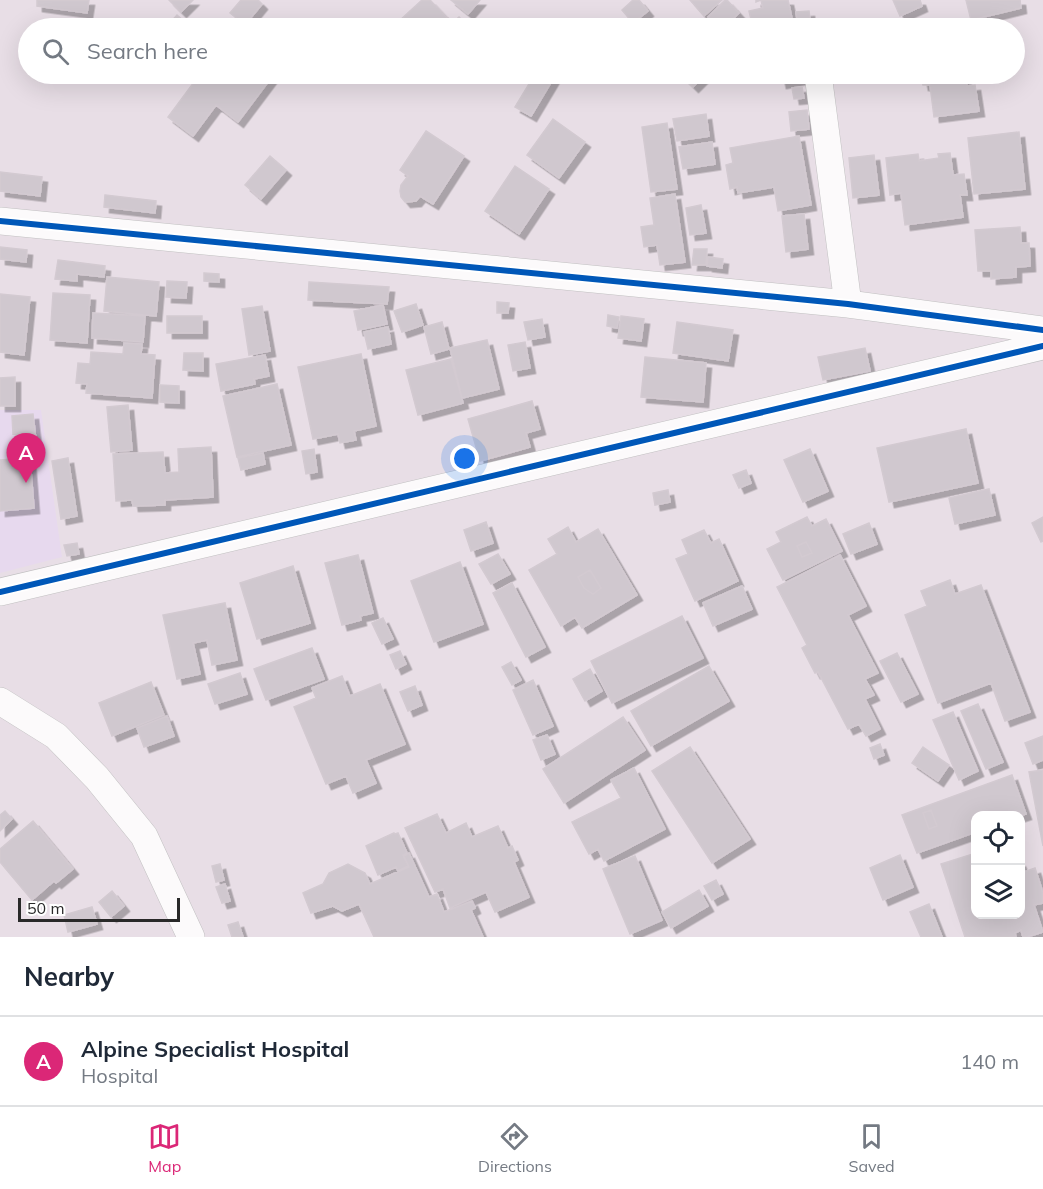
<!DOCTYPE html>
<style>
body{margin:0;font-family:Mulish,sans-serif;background:#f6f6f7;color:#1f2937}
.controls{position:absolute;right:18px;bottom:18px;display:grid;overflow:hidden;border-radius:12px;box-shadow:0 6px 24px #0002}
.controls button{width:54px;height:54px;display:grid;place-items:center;padding:0;border:0;border-bottom:2px solid #e0e1e3;background:#fff;color:#1f2937;font:30px sans-serif}
.scale{position:absolute;left:18px;bottom:15px;width:162px;box-sizing:border-box;padding-left:6px;border:3px solid #292929;border-top:0;font-size:16px;line-height:21px;white-space:nowrap;color:#292929;-webkit-text-stroke:4px #fff;paint-order:stroke}
.you{position:absolute;left:465px;top:459px;width:21px;height:21px;margin:-15px;border:4px solid #fff;border-radius:50%;background:#1a73e8;box-shadow:0 0 0 9px #1a73e833}
.badge{display:grid;place-items:center;width:39px;height:39px;border-radius:50%;background:#db2777;color:#fff;font-size:20px;font-weight:700}
.pin{position:absolute;translate:-50% -50px;filter:drop-shadow(0 2px 3px #0008)}
.pin::after{content:'';position:absolute;top:32px;width:21px;height:18px;background:inherit;clip-path:polygon(0 0,100% 0,50% 100%)}
.list{margin:0;padding:0;list-style:none}
h2{display:flex;justify-content:space-between;align-items:center;height:78px;margin:0;padding:0 24px;font-size:26px}
h2 small{font-size:20px;font-weight:400;color:#747a83}
.list li{display:grid;grid-template-columns:39px 1fr auto;gap:18px;align-items:center;box-sizing:border-box;height:90px;padding:0 24px;border-top:2px solid #e0e1e3}
.list b{display:block;font-size:22px;white-space:nowrap}
.list p{margin:0;font-size:20px;white-space:nowrap;color:#747a83}
.list em{font-size:20px;font-style:normal;color:#747a83}
.icon{flex:none;width:33px;height:33px;fill:none;stroke:currentColor;stroke-width:2;stroke-linecap:round;stroke-linejoin:round}
.map{position:relative;flex:none;width:1043px;height:937px;overflow:hidden}
.search{position:absolute;background:#fff;box-shadow:0 6px 24px #0002;left:18px;right:18px;top:18px;height:66px;display:flex;align-items:center;gap:15px;box-sizing:border-box;padding:0 21px;border-radius:33px;color:#747a83;font-size:22px}
.sheet{height:168px;background:#fff}
nav{display:flex;justify-content:space-around;align-items:center;box-sizing:border-box;height:84px;border-top:2px solid #e0e1e3;background:#fff;font-size:16px;color:#747a83}
nav a{display:grid;justify-items:center;gap:3px}
nav .on{color:#db2777}
.map>svg:first-child{display:block}
</style>
<div class="map">
<svg width="1043" height="937" viewBox="0 0 1043 937">
<defs>
<filter id="shadow"><feDropShadow dx="5.5" dy="5.5" stdDeviation="0" flood-color="#0004"/></filter>
</defs>
<rect width="100%" height="100%" fill="#e8dee6"/>
<!-- medical -->
<path fill="#e7d9ee" d="M0 410H41L62 557 0 573Z"/>
<!-- building -->
<path fill="#d0c8cf" stroke="#d3cad1" stroke-width="1.5" fill-rule="evenodd" filter="url(#shadow)" d="M37 0H89L87 13 37 6Z
M169 0H193L181 12Z
M241 0H258L262 4 245 25 230 13Z
M422 0H430L452 23 459 17 470 28H404L398 22Z
M451 0H480L468 14Z
M633 0H639L648 11 633 23 622 10Z
M690 0H722L704 16Z
M725 0H727L739 13 724 28H720L708 17Z
M756 0H788L794 28H753L749 11 763 8 761 0 756 2Z
M893 0H920L922 6 900 16Z
M966 0H1020L1021 8 971 20Z
M809 11 811 26 798 27 796 12Z
M177 15 192 28H165Z
M200 74H274L238 122 216 105 193 136 168 117Z
M535 74H556L531 116 515 107Z
M680 74H706L693 87Z
M779 74H805L806 78 781 83Z
M921 74H965L967 86 975 85 979 111 934 117 930 85H923Z
M802 87 804 98 794 99 792 88Z
M807 110 809 129 791 131 789 112Z
M706 114 709 136 677 141 673 119Z
M553 119 585 142 559 178 527 155Z
M667 123 677 189 651 192 642 127Z
M426 131 464 156 433 204 420 196 416 201 405 202 401 197 400 191 401 185 408 176 400 170Z
M1019 132 1025 189 974 194 968 138Z
M799 136 811 205 778 211 774 187 738 193 737 187 730 189 726 165 733 163 730 148Z
M712 142 715 164 683 169 679 147Z
M950 153 953 175 964 174 967 195H960L963 217 905 225 901 193 890 195 886 158 918 154 919 161 939 158 938 154Z
M874 155 879 195 853 198 849 158Z
M270 156 286 170 261 199 245 185Z
M515 166 549 189 519 234 485 211Z
M0 172 42 177 40 196 0 191Z
M675 194 685 262 660 265 657 245 644 247 641 227 654 225 650 198Z
M105 195 156 201 155 213 104 207Z
M701 205 706 233 690 235 686 208Z
M804 214 808 249 786 252 782 216Z
M1020 227 1021 243H1029L1030 266 1016 267V277L991 279V271H978L975 230Z
M0 247 27 250 26 262 0 259Z
M694 249H707L706 265H692Z
M708 257 723 259 722 268 707 266Z
M58 260 105 266 104 277 77 274V281L55 279Z
M204 273 219 274V282L204 281Z
M107 277 159 282 156 316 104 311Z
M167 281 187 282 186 298 166 297Z
M309 282 389 287 387 304 308 300Z
M53 293 90 295 87 343 50 340Z
M0 294 30 297 24 355 0 352Z
M497 302 509 303 508 313H497Z
M416 304 423 325 402 332 394 311Z
M383 305 387 324 358 330 354 311Z
M262 306 270 351 249 355 242 309Z
M93 313 145 316 143 342 92 338Z
M608 315 619 317 617 328 607 326Z
M167 316H202V333H167Z
M621 316 644 319 641 341 618 338Z
M542 319 545 337 528 340 524 322Z
M442 322 449 349 431 354 424 327Z
M677 322 733 330 728 361 673 353Z
M388 327 391 344 368 349 364 332Z
M487 340 499 389 462 398 450 348Z
M525 342 530 368 513 371 508 345Z
M124 343 142 344 141 354 155 355 152 398 86 393 87 384 76 383 78 363 90 364 91 352 123 354Z
M865 348 870 371 823 380 818 357Z
M184 353H203V371L183 370Z
M361 354 376 426 354 431 356 440 340 443 338 434 313 439 298 367Z
M265 355 269 376 254 379 255 384 221 391 216 364Z
M645 357 706 363 703 402 641 397Z
M451 359 463 403 418 415 406 370Z
M15 377V406H0V378Z
M277 384 291 445 237 457 223 396Z
M160 385 179 386V403L160 402Z
M532 401 540 429 526 433 530 447 480 461 468 419Z
M128 405 132 450 111 452 107 407Z
M33 414 36 440 23 441 22 437 16 438V433L13 434 12 416Z
M966 429 978 483 889 502 877 448Z
M211 447 213 497 165 500V505L133 506 132 500 116 501 113 454 163 452 165 473 179 472 178 449Z
M314 449 317 472 306 474 302 451Z
M810 449 828 491 803 502 784 460Z
M263 453 265 464 241 470 238 458Z
M30 458 34 508 0 511V460Z
M68 458 77 516 61 519 52 461Z
M746 470 751 483 739 488 733 475Z
M989 489 995 515 955 524 949 498Z
M668 490 670 502 655 505 653 493Z
M807 517 812 526 826 519 842 551 783 580 767 549 781 542 776 532ZM806 542 812 553 802 557 797 546Z
M1043 517V541L1041 542 1032 523Z
M486 522 493 543 471 551 464 530Z
M869 523 877 544 851 554 843 534Z
M568 527 576 542 598 529 637 595 582 628 575 617 561 626 529 570 557 554 548 539ZM590 570 601 588 593 594 584 588 578 577Z
M704 530 711 543 719 539 738 581 695 601 676 559 688 554 682 540Z
M806 542 812 553 802 557 797 546Z
M77 543 79 554 67 556 64 545Z
M498 554 510 574 491 584 479 564Z
M358 555 373 613 360 616 361 620 342 625 325 563Z
M840 555 866 606 848 615 878 673 865 679 874 695 865 699 880 729 866 736 859 724 848 729 818 672 815 673 802 648 807 645 777 587Z
M460 562 483 624 434 642 411 581Z
M293 566 310 623 257 639 240 583Z
M590 570 601 588 593 594 584 588 578 577Z
M950 580 955 594 981 585 1030 712 1005 721 991 683 938 703 905 615 927 606 921 591Z
M512 583 545 647 526 657 493 593Z
M742 586 752 609 713 626 703 603Z
M225 603 237 660 212 665 207 640 193 643 200 674 177 679 163 615Z
M682 616 703 658 612 703 591 661Z
M383 618 393 639 382 644 372 623Z
M312 648 324 679 266 700 254 669Z
M400 651 406 664 396 669 390 655Z
M897 653 918 694 901 702 880 661Z
M511 662 521 680 512 685 502 667Z
M709 666 729 701 651 746 631 711Z
M590 669 602 691 585 701 573 679Z
M240 673 247 694 215 704 208 684Z
M342 676 350 696 380 684 405 744 366 760 376 783 353 793 346 776 326 784 294 707 316 698 312 688Z
M533 680 553 726 533 735 513 690Z
M151 682 164 715 112 736 99 703Z
M415 686 422 705 408 711 400 692Z
M978 704 1003 762 986 769 961 711Z
M953 712 978 771 959 780 933 720Z
M167 716 174 736 144 747 137 728Z
M623 717 645 750 564 803 543 769Z
M547 735 555 754 541 760 533 740Z
M1043 736V760L1033 764 1025 743Z
M880 744 884 755 874 759 870 748Z
M690 747 750 839 712 863 652 771Z
M923 747 949 765 938 781 912 763Z
M634 768 665 829 604 861 598 849 589 854 572 822 621 798 611 780Z
M1043 770V846L1029 772Z
M1012 775 1026 814 1020 816H976V832L917 853 902 815ZM931 810 937 826 929 829 923 813Z
M931 810 937 826 929 829 923 813Z
M5 811 12 819 0 831V815Z
M437 814 446 833 466 823 472 837 498 826 508 848 512 846 518 860 514 862 529 897 495 912 486 892 450 908 443 889 435 892 405 828Z
M33 821 73 869 56 883 54 881 32 900 0 862V849Z
M394 833 395 834 398 833 407 853 403 855 408 866 398 871 396 867 378 875 366 846Z
M409 853 429 897 437 894 444 912 472 901 475 908 471 910 483 937H374L359 904 342 911 333 906 311 913 303 893 323 884 329 873 348 864 365 873 370 884 409 867 404 856Z
M976 853V914H986V916L991 914H1020V906L1023 905 1020 898V861L1024 872 1035 868 1043 893V903L1034 905 1043 932 1027 937H1023L1021 930 1015 933 1016 937H965L941 864Z
M900 855 913 887 883 900 870 868Z
M635 856 662 920 630 934 603 869Z
M220 864 224 880 216 882 212 866Z
M716 880 723 894 712 900 704 886Z
M225 884 230 901 222 903 216 887Z
M699 890 708 906 671 928 662 912Z
M112 891 124 906 111 917 99 902Z
M929 904 942 937H921L910 912Z
M92 907 97 924 68 932 64 915Z
M238 922 243 937H232L228 925Z"/>
<g fill="none" stroke-linecap="round" stroke-linejoin="round">
<!-- minor casing -->
<g stroke="#c1c0c1" stroke-width="28">
<path id="minor" d="M818 74 848 304
M0 221 848 304 1043 330
M0 592 1043 346
M0 701 56 736 97 778 144 836 191 937"/>
</g>
<!-- minor -->
<use href="#minor" stroke="#fcfafb" stroke-width="27"/>
<!-- cycleway casing -->
<g stroke="#fff" stroke-width="10">
<path id="cycleway" d="M0 221 848 304 1043 330
M0 592 1043 346"/>
</g>
<!-- cycleway -->
<use href="#cycleway" stroke="#0057b8" stroke-width="6"/>
</g>
</svg>
<div class="controls">
<button><svg class="icon" aria-label="locate" viewBox="0 0 24 24"><circle cx="12" cy="12" r="6"/><path d="M12 2v4M12 18v4M2 12h4M18 12h4"/></svg></button>
<button><svg class="icon" aria-label="layers" viewBox="0 0 24 24"><path d="M12 4l9 5-9 5-9-5zM3 14l9 5 9-5"/></svg></button>
</div>
<div class="scale">50 m</div>
<div class="you"></div>
<div class="pin badge" style="left:26px;top:483px">A</div>
<div class="search"><svg class="icon" aria-label="search" viewBox="0 0 24 24"><circle cx="10" cy="10" r="6"/><path d="M15 15l6 6"/></svg>Search here</div>
</div>
<section class="sheet">
<h2>Nearby<small></small></h2>
<ul class="list">
<li><span class="badge">A</span><div><b>Alpine Specialist Hospital</b><p>Hospital</p></div><em>140 m</em></li>
</ul>
</section>
<nav>
<a class="on"><svg class="icon" aria-label="map" viewBox="0 0 24 24"><path d="M3 6l6-2 6 2 6-2v14l-6 2-6-2-6 2zM9 4v14M15 6v14"/></svg>Map</a>
<a><svg class="icon" aria-label="directions" viewBox="0 0 24 24"><path d="M12 3l9 9-9 9-9-9zM9 14v-3h6M13 9l2 2-2 2"/></svg>Directions</a>
<a><svg class="icon" aria-label="saved" viewBox="0 0 24 24"><path d="M7 4h10v16l-5-4-5 4z"/></svg>Saved</a>
</nav>
